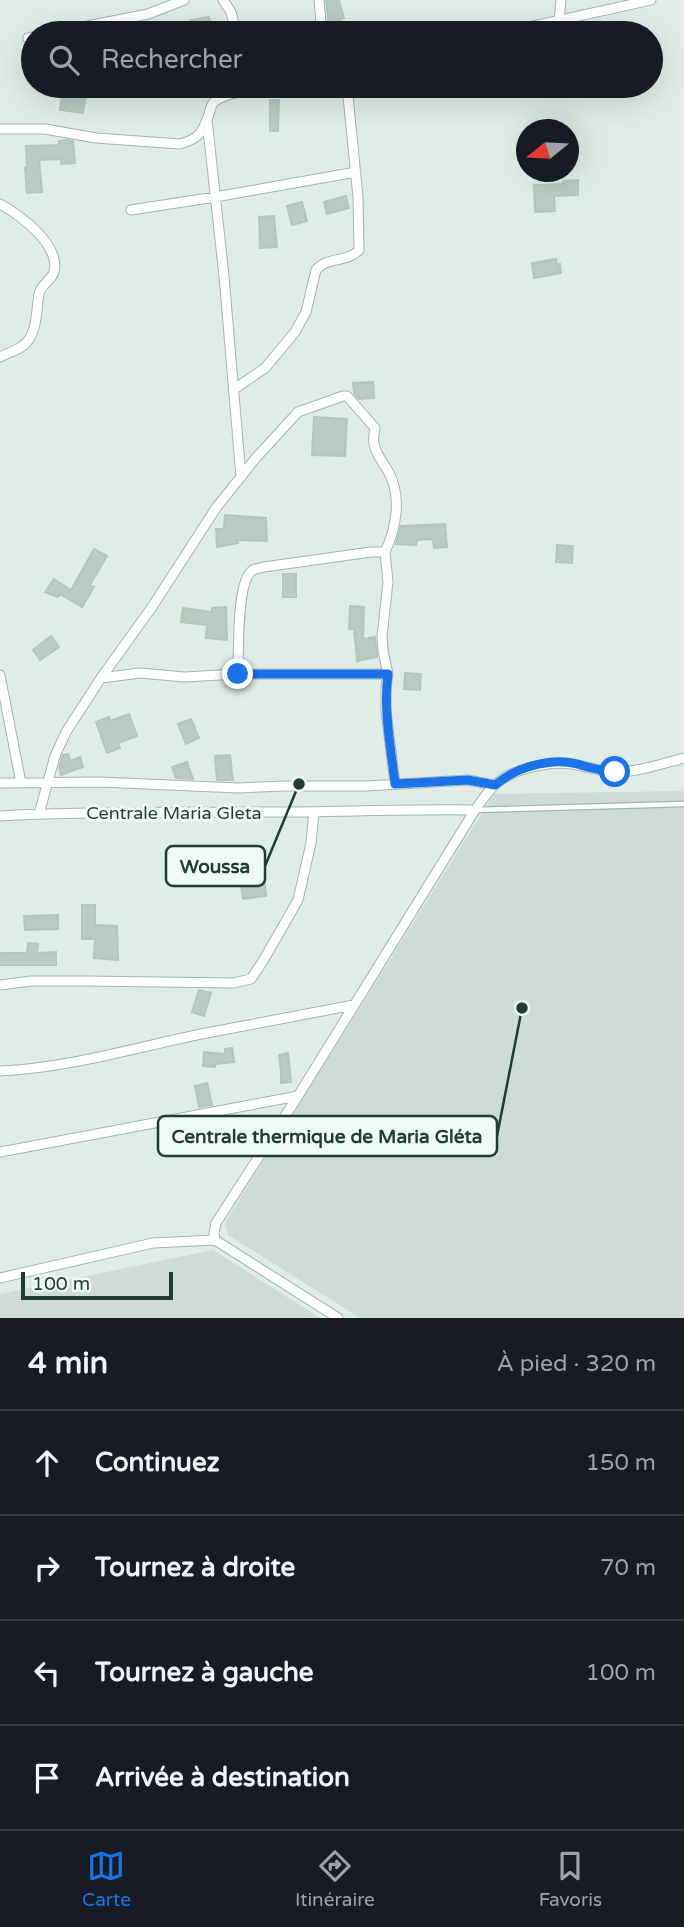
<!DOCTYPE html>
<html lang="fr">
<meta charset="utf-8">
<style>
body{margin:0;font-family:"Varela Round",sans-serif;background:#20242c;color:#f1f3f6}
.compass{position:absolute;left:516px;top:119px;width:63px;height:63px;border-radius:50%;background:#171b24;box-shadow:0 7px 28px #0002;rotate:252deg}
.scale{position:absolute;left:21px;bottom:18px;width:152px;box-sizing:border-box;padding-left:7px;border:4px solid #1f3e33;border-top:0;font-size:19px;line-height:24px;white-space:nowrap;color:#1f3e33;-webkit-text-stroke:5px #f1f9f4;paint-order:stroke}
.stop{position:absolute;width:21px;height:21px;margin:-16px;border:5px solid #1a73e8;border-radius:50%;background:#fff}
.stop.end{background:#1a73e8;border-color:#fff;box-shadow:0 2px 7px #0008}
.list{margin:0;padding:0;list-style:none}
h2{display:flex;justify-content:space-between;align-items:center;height:91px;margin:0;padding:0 28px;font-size:30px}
h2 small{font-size:23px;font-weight:400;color:#9ea1a6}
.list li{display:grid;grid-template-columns:46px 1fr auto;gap:21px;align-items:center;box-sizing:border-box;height:105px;padding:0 28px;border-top:2px solid #363941}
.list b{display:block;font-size:26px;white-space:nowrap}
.list em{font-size:23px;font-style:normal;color:#9ea1a6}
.icon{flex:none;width:38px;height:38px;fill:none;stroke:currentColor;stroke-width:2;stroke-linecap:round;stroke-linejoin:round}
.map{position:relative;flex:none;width:684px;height:1318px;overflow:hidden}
.search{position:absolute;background:#171b24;box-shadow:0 7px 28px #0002;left:21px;right:21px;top:21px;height:77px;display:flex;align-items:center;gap:18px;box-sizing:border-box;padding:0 24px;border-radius:38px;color:#9ea1a6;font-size:26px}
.sheet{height:511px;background:#171b24}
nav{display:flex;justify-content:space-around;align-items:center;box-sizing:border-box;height:98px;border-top:2px solid #363941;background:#171b24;font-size:19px;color:#9ea1a6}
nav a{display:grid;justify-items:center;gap:4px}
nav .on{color:#1a73e8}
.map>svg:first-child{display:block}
</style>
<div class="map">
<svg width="684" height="1318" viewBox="0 0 684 1318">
<rect width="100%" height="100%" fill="#e0ece6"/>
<!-- built -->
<path fill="#cedcd5" d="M684 791V1318H360L228 1235 225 1222 494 794Z
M213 1250 320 1318H0V1294Z"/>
<!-- building -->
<path fill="#b8cac1" stroke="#b2c7bc" stroke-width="2" d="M326 0H339L344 18 340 19 344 33H330Z
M209 17 213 33H193L191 20Z
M63 88 86 91 83 113 60 110Z
M270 100H279L278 131H270Z
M67 140 73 141 75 163 61 164V159L39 160 42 192 27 193 25 168H27L26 146 59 145V141Z
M578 180V195L554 196 555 211 535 212 534 185 563 184V181Z
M346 196 349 208 327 214 324 202Z
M302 202 307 221 292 225 287 206Z
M274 216 277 247 260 248 259 217Z
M556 259 557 265 560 264 561 273 534 278 532 263Z
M373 382 374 398 359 399 354 393 353 383Z
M314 417 347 419 345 456 312 455Z
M225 515 266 518 267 541 237 540 238 543 217 547 216 529H224Z
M445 524 447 547 434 548 433 539 417 540 416 545 396 544 401 526Z
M557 545 573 546 572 563 556 562Z
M94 549 107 556 90 585 94 587 82 607 60 594 58 597 45 592 54 579 71 590Z
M283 574H296V597H283Z
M350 606 364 607 363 639 375 637 377 657 357 661 354 629H349Z
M226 607 227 640 206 638 207 625 181 622 183 608 212 612V608Z
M51 636 59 647 40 660 33 650Z
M405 673 421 674 420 690 404 689Z
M129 714 137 736 118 743 120 748 107 753 96 722 109 717 110 721Z
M191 719 199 738 186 744 178 724Z
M68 754 70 761 80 757 83 767 61 775 59 768 62 758 63 755Z
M230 755 233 780H217L215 756Z
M187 762 193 779 176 778 172 767Z
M264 879 266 896 243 899 241 882Z
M82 905H95V925L117 926 118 960 94 958 95 939H82Z
M58 915V929L25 930 24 916Z
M28 943 38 944 37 953 56 952V965H0V953H27Z
M199 990 211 993 204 1016 192 1012Z
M232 1048 234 1062 215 1064V1067L203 1066 204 1052 225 1054V1049Z
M288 1053 291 1082 281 1083V1072L279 1055Z
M207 1083 212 1105 199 1107 195 1086Z"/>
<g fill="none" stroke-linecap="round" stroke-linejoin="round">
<!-- lane casing -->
<g stroke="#a2b4ad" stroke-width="7">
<path id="lane" d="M475 810 684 804"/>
</g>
<!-- street casing -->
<g stroke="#a2b4ad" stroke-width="11">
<path id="street" d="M223 0 231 12 236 33
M319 0 322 33
M559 21 561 0
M52 33 148 14 184 0
M502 33 651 0
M28 38 33 37
M207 120 224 276 241 477
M0 129H45L96 138 180 144C199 139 203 132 209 114 210 110 211 106 213 103 222 93 253 89 266 86
M0 204C20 215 61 245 54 272 51 281 41 284 39 294 36 310 38 333 24 345 18 350 8 353 0 357
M131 210 215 197 356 172
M233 390 265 368 295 332 306 312 316 270C328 256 347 263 359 250L358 197 347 86
M238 674C239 653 236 580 253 570 257 568 261 568 264 567L371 552H385L388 582 382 636 383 651 388 674 386 688V711L395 784
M0 675 21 783
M101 678 140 673 184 677 238 674H388
M0 783 100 782 238 788 285 786H366L468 780 494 785
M39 814 55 756 66 732 101 678 152 607 216 508 255 459 298 412 343 396H347L375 428C374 433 373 439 374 444 376 455 384 463 389 473 402 497 396 529 385 552
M0 816C89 811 178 813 267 812 336 812 405 809 475 810
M0 985 31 981H85L233 983 251 979 263 961 298 900 311 843 314 812
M0 1071C68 1068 134 1048 201 1034 252 1024 303 1015 354 1005
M0 1152 298 1096
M215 1240 214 1233 216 1223 298 1096 475 810C483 799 492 785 504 778 522 767 552 761 572 764 587 766 599 772 615 772 638 772 661 764 684 758
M0 1278 153 1243 215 1240 338 1318"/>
</g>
<!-- lane -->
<use href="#lane" stroke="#fff" stroke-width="4.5"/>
<!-- street -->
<use href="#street" stroke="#fff" stroke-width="9"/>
</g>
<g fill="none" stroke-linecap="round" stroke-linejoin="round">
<!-- route -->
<path stroke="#1a73e8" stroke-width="9" d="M238 674H388C383 710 391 748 395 784L468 780 495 785C515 768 550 757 577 764 591 768 600 771 615 772"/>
</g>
<g text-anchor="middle" stroke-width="6" stroke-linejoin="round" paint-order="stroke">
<!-- street labels -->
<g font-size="18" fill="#1f3e33" stroke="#f1f9f4">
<text x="174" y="819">Centrale Maria Gleta</text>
</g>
</g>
<!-- callouts -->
<path fill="none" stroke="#1f3e33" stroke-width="2.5" d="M299 784L265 866M522 1008L497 1136"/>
<g fill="#1f3e33" stroke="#f1f9f4" stroke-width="2.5">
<circle cx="299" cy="784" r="7"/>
<circle cx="522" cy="1008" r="7"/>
</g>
<g fill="#f1f9f4" stroke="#1f3e33" stroke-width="2.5">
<rect x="166" y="846" width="99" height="40" rx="7"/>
<rect x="158" y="1116" width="339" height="40" rx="7"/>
</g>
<g font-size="19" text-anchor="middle" font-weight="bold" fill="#1f3e33">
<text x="215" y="873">Woussa</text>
<text x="327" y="1143">Centrale thermique de Maria Gléta</text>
</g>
</svg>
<svg class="compass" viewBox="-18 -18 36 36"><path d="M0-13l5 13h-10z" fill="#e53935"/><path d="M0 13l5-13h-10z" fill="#9ea1a6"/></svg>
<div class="scale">100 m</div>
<div class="stop" style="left:615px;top:772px"></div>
<div class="stop end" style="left:238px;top:674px"></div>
<div class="search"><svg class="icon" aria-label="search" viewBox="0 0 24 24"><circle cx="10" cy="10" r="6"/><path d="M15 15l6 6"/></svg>Rechercher</div>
</div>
<section class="sheet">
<h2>4 min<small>À pied · 320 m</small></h2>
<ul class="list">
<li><svg class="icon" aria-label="ahead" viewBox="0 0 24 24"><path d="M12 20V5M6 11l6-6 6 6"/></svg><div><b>Continuez</b></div><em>150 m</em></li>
<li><svg class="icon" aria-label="right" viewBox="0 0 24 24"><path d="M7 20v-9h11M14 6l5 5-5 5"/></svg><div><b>Tournez à droite</b></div><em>70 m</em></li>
<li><svg class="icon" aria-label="left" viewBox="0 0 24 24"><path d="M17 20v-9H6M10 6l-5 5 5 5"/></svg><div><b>Tournez à gauche</b></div><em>100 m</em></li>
<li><svg class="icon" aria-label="arrive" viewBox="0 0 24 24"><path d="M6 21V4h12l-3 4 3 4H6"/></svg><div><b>Arrivée à destination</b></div></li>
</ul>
</section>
<nav>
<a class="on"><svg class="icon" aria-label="map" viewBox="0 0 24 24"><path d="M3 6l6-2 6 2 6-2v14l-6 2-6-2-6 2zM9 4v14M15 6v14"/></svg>Carte</a>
<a><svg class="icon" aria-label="directions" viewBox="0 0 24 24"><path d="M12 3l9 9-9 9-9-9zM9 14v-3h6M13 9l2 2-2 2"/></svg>Itinéraire</a>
<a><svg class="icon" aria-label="saved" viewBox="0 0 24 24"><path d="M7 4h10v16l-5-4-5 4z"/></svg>Favoris</a>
</nav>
